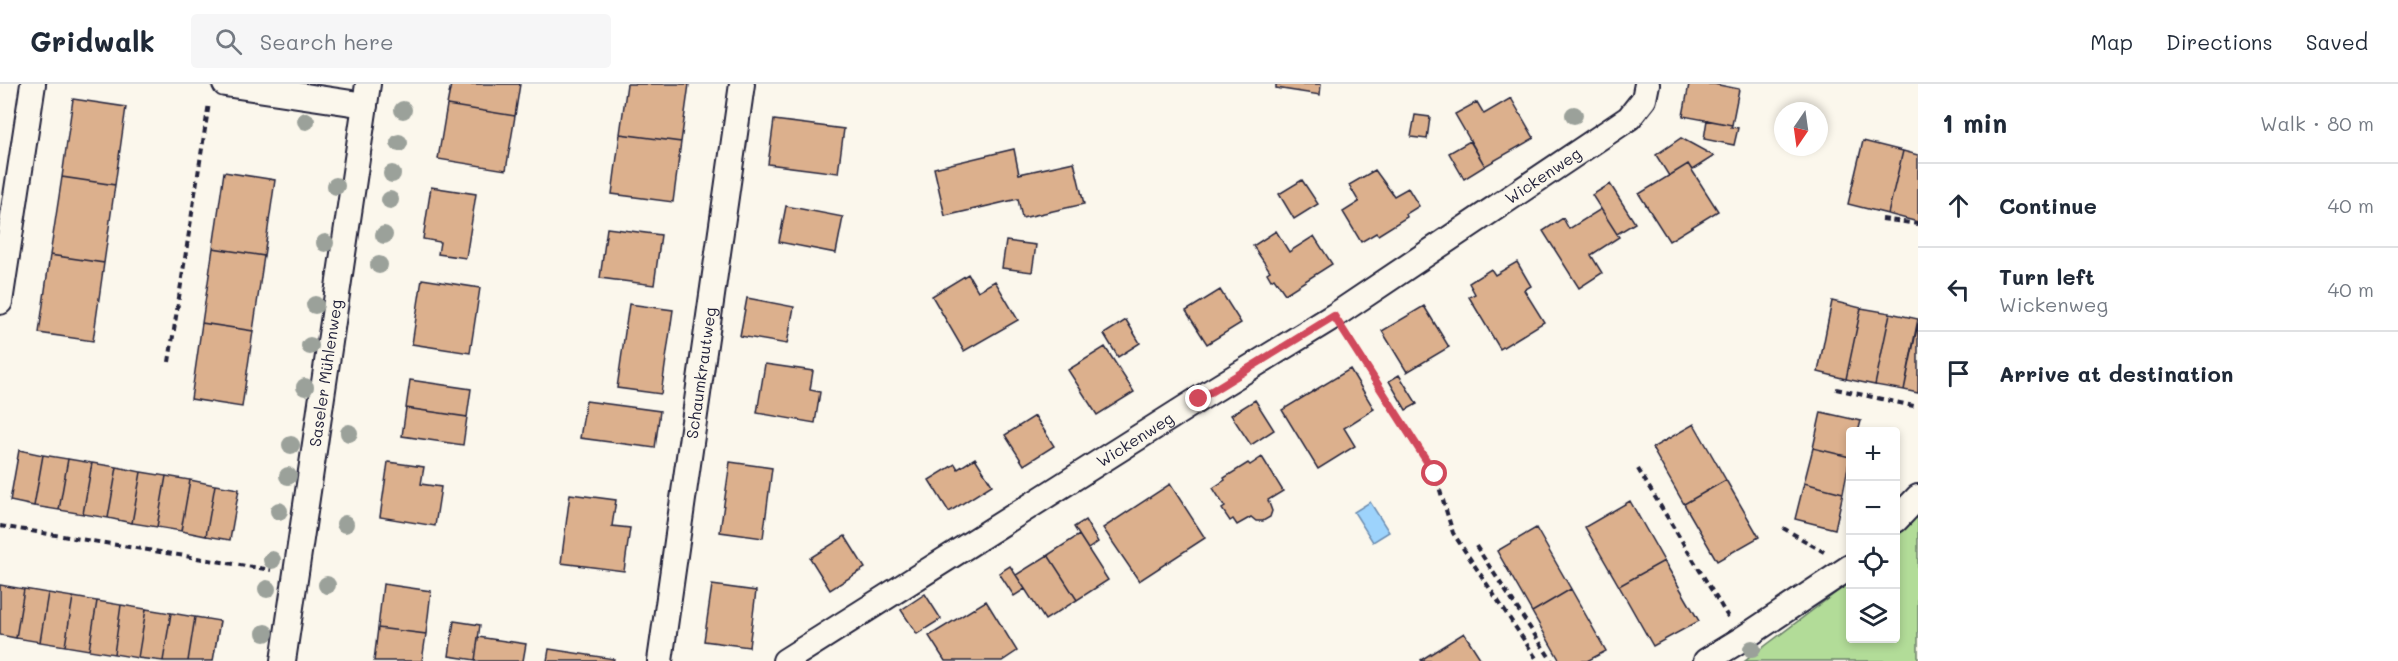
<!DOCTYPE html>
<meta charset="utf-8">
<style>
body{margin:0;font-family:Mali,sans-serif;background:#f6f6f7;color:#1f2937}
.controls{position:absolute;right:18px;bottom:18px;display:grid;overflow:hidden;border-radius:6px;box-shadow:0 3px 9px #0003}
.controls button{width:54px;height:54px;display:grid;place-items:center;padding:0;border:0;border-bottom:2px solid #e0e1e3;background:#fff;color:#1f2937;font:30px sans-serif}
.compass{position:absolute;left:1774px;top:18px;width:54px;height:54px;border-radius:50%;background:#fff;box-shadow:0 3px 9px #0003;rotate:193deg}
.stop{position:absolute;width:18px;height:18px;margin:-14px;border:4px solid #d1495b;border-radius:50%;background:#fff}
.stop.end{background:#d1495b;border-color:#fff;box-shadow:0 2px 6px #0008}
.list{margin:0;padding:0;list-style:none}
h2{display:flex;justify-content:space-between;align-items:center;height:78px;margin:0;padding:0 24px;font-size:26px}
h2 small{font-size:20px;font-weight:400;color:#747a83}
.list li{display:grid;grid-template-columns:39px 1fr auto;gap:18px;align-items:center;box-sizing:border-box;height:84px;padding:0 24px;border-top:2px solid #e0e1e3}
.list b{display:block;font-size:22px;white-space:nowrap}
.list p{margin:0;font-size:20px;white-space:nowrap;color:#747a83}
.list em{font-size:20px;font-style:normal;color:#747a83}
.icon{flex:none;width:33px;height:33px;fill:none;stroke:currentColor;stroke-width:2;stroke-linecap:round;stroke-linejoin:round}
.map{position:relative;flex:none;width:1918px;height:577px;overflow:hidden}
header{display:flex;align-items:center;gap:36px;box-sizing:border-box;height:84px;padding:0 30px;background:#fff;border-bottom:2px solid #e0e1e3}
header strong{font-size:28px}
nav{display:flex;gap:33px;margin-inline-start:auto;font-size:21px}
.search{width:420px;height:54px;background:#f6f6f7;display:flex;align-items:center;gap:15px;box-sizing:border-box;padding:0 21px;border-radius:6px;color:#747a83;font-size:22px}
main{display:flex}
aside{flex:1;background:#fff}
.map>svg:first-child{display:block}
</style>
<header>
<strong>Gridwalk</strong>
<div class="search"><svg class="icon" aria-label="search" viewBox="0 0 24 24"><circle cx="10" cy="10" r="6"/><path d="M15 15l6 6"/></svg>Search here</div>
<nav><a>Map</a><a>Directions</a><a>Saved</a></nav>
</header>
<main>
<div class="map">
<svg width="1918" height="577" viewBox="0 0 1918 577">
<rect width="100%" height="100%" fill="#fbf7ec"/>
<filter id="ink" filterUnits="userSpaceOnUse"><feTurbulence type="fractalNoise" baseFrequency=".0167" numOctaves="2"/><feDisplacementMap in="SourceGraphic" scale="12" xChannelSelector="R" yChannelSelector="G"/><feConvolveMatrix kernelMatrix="1 2 1 2 8 2 1 2 1" color-interpolation-filters="sRGB"/></filter>
<g filter="url(#ink)">
<!-- green -->
<path fill="#b2dc98" stroke="#6a7f6a" stroke-width="1.5" d="M1918 430V577H1745L1850 498V554H1896V454Z"/>
<!-- water -->
<path fill="#9dd3fc" stroke="#6c8caf" stroke-width="1.5" d="M1370 418 1389 448 1373 458 1354 428Z"/>
<!-- building -->
<path fill="#dcb08d" stroke="#22223b" stroke-width="1.5" d="M451 0H520L515 32 447 21Z
M627 0H689L681 58 620 50Z
M1276 0H1321L1320 11 1276 4Z
M1689 0H1714L1739 5 1732 41 1683 32Z
M1511 14 1534 54 1485 82 1455 30 1477 18 1484 30Z
M73 15 126 23 115 101 62 93Z
M447 21 515 32 506 86 438 75Z
M1415 31 1430 33 1427 55 1411 53Z
M774 36 844 45 838 89 768 80Z
M1707 36 1732 41 1731 43 1738 44 1734 61 1704 55Z
M620 50 681 58 673 118 612 110Z
M1681 54 1714 72 1692 86 1688 80 1669 92 1656 71Z
M1470 57 1485 82 1464 95 1449 69Z
M1863 57 1903 67 1888 130 1848 120Z
M1014 65 1019 90 1074 78 1084 120 1022 134 1018 115 945 132 934 84Z
M1903 67 1918 71V138L1888 130Z
M1688 80 1718 127 1669 157 1639 110Z
M1375 86 1394 112 1408 104 1419 122 1406 130 1407 133 1378 151 1376 149 1361 158 1343 128 1359 118 1349 101Z
M224 88 275 96 264 172 213 164Z
M62 93 115 101 104 179 50 171Z
M1302 96 1318 120 1294 135 1279 110Z
M1610 100 1635 139 1617 150 1592 111Z
M431 103 476 110 466 174 438 170 440 158 423 155Z
M786 122 843 133 836 169 779 158Z
M1601 125 1619 153 1591 171 1602 189 1579 204 1543 147 1563 134 1569 145Z
M607 144 661 151 654 201 600 194Z
M1276 147 1289 168 1314 152 1332 180 1285 210 1274 194 1271 196 1267 189 1270 187 1253 162Z
M1006 157 1036 161 1032 188 1002 184Z
M213 164 264 172 253 247 202 239Z
M50 171 104 179 93 257 39 249Z
M1517 178 1531 202 1524 206 1544 238 1500 265 1469 213 1475 210 1469 199 1491 185 1495 191Z
M968 190 978 207 995 197 1018 236 964 267 932 212Z
M422 195 480 204 470 269 412 260Z
M1220 206 1241 239 1207 260 1186 227Z
M747 214 794 223 787 260 740 252Z
M1832 217 1861 224 1846 295 1818 288Z
M629 220 673 226 661 310 617 304Z
M1424 222 1449 263 1407 288 1382 247Z
M1861 224 1890 229 1875 301 1846 295Z
M1890 229 1918 235 1904 306 1875 301Z
M1126 236 1140 259 1118 273 1104 250Z
M202 239 253 247 242 323 191 315Z
M1918 239V309L1904 306Z
M1105 263 1134 308 1097 331 1068 286Z
M765 280 813 287 810 306 820 308 815 339 757 329Z
M1350 285 1374 325 1344 344 1355 362 1318 385 1282 326Z
M1399 291 1417 320 1406 326 1389 297Z
M410 296 471 305 467 333 406 324Z
M1255 316 1274 346 1251 361 1231 331Z
M586 317 660 327 655 364 580 354Z
M406 324 467 333 463 361 402 352Z
M1821 328 1861 337 1858 348H1850V373L1813 364Z
M1035 332 1054 362 1024 381 1005 351Z
M1694 340 1726 396 1684 420 1652 364Z
M1813 364 1850 373 1843 409 1804 399Z
M19 366 43 371 34 422 10 417Z
M43 371 68 375 59 426 34 422Z
M1262 373 1283 407 1268 416 1272 427 1270 433 1263 437H1256L1251 433 1237 441 1233 435 1230 437 1222 425 1225 423 1213 404 1225 396 1224 394 1248 379 1250 381Z
M975 374 992 401 949 428 929 396 955 380 958 385Z
M68 375 92 379 83 430 59 426Z
M388 378 424 383 421 400 441 403 435 442 380 433Z
M730 378 772 384 763 454 720 448Z
M92 379 117 383 108 434 83 430Z
M117 383 141 388 132 439 108 434Z
M141 388 166 392 157 443 132 439Z
M166 392 190 396 181 447 157 443Z
M190 396 215 401 206 452 181 447Z
M1726 396 1759 453 1717 477 1684 420Z
M1804 399 1843 409 1835 445 1795 435Z
M1170 400 1205 454 1139 497 1103 444Z
M215 401 239 405 230 456 206 452Z
M570 410 616 416 612 442 630 444 624 487 561 479Z
M1630 417 1664 477 1619 502 1585 443Z
M1085 436 1098 458 1088 465 1074 443Z
M1536 444 1571 505 1532 528 1497 467Z
M1079 451 1108 496 1077 516 1048 471Z
M845 452 865 484 830 506 810 474Z
M1048 471 1077 516 1045 536 1016 491Z
M1664 477 1699 537 1653 562 1619 502Z
M1010 482 1025 505 1014 512 999 489Z
M383 500 431 507 426 550 378 544Z
M0 501 24 505 16 554 0 551Z
M712 501 756 507 749 563 704 557Z
M24 505 48 509 40 558 16 554Z
M1571 505 1606 567 1587 577H1560L1532 528Z
M48 509 73 513 65 562 40 558Z
M925 510 941 535 917 550 901 526Z
M73 513 97 517 89 566 65 562Z
M97 517 121 521 114 570 89 566Z
M986 517 1017 567 1002 577H945L929 552Z
M121 521 146 525 138 574 114 570Z
M146 525 171 529 163 577 138 574Z
M171 529 195 533 188 577H163Z
M195 533 220 537 213 577H188Z
M454 537 480 541 475 576 449 572Z
M378 544 426 550 422 577H374Z
M1464 549 1482 577H1422L1421 576Z
M478 553 526 560 523 577H475Z
M549 565 614 575 613 577H547Z"/>
<g fill="none" stroke-linecap="round" stroke-linejoin="round">
<!-- street casing -->
<g stroke="#22223b" stroke-width="28">
<g id="street">
<path d="M225 0 365 21"/>
<path d="M0 218 33 0"/>
<path d="M1896 436 1918 413"/>
<path id="s1" d="M283 577 368 0"/>
<path id="s2" d="M660 577 742 0"/>
<path id="s3" d="M785 577 1199 315 1334 232 1629 34 1644 15 1647 0"/>
<path d="M1706 577 1742 555 1850 483"/>
</g>
</g>
<!-- path -->
<path stroke="#22223b" stroke-width="4" stroke-dasharray="6 4.5" stroke-linecap="butt" d="M1882 135 1918 140
M1348 253 1435 390 1453 449 1538 577
M169 278 209 19
M1836 305 1918 323
M1638 385 1728 533
M0 442 271 486
M1783 444 1824 468
M1476 462 1552 577"/>
<!-- street -->
<use href="#street" stroke="#fbf7ec" stroke-width="24"/>
</g>
<!-- trees -->
<g fill="#9ba19a">
<circle cx="403" cy="26" r="9"/>
<circle cx="1574" cy="31" r="9"/>
<circle cx="306" cy="37" r="9"/>
<circle cx="399" cy="59" r="9"/>
<circle cx="392" cy="90" r="9"/>
<circle cx="336" cy="102" r="9"/>
<circle cx="390" cy="116" r="9"/>
<circle cx="384" cy="151" r="9"/>
<circle cx="325" cy="159" r="9"/>
<circle cx="379" cy="181" r="9"/>
<circle cx="315" cy="221" r="9"/>
<circle cx="310" cy="262" r="9"/>
<circle cx="305" cy="303" r="9"/>
<circle cx="349" cy="349" r="9"/>
<circle cx="291" cy="361" r="9"/>
<circle cx="288" cy="392" r="9"/>
<circle cx="279" cy="427" r="9"/>
<circle cx="345" cy="440" r="9"/>
<circle cx="272" cy="476" r="9"/>
<circle cx="327" cy="501" r="9"/>
<circle cx="267" cy="505" r="9"/>
<circle cx="265" cy="549" r="9"/>
<circle cx="1752" cy="565" r="9"/>
</g>
</g>
<g fill="none" stroke-linecap="round" stroke-linejoin="round" filter="url(#ink)">
<!-- route -->
<path stroke="#d1495b" stroke-width="8" d="M1199 315 1334 232 1435 390"/>
</g>
<g text-anchor="middle" stroke-width="6" stroke-linejoin="round" paint-order="stroke">
<!-- street labels -->
<g font-size="16" fill="#22223b" stroke="#fbf7ec">
<text dy="6" stroke="none"><textPath href="#s3" startOffset="900">Wickenweg</textPath></text>
<text dy="6" stroke="none"><textPath href="#s1" startOffset="291">Saseler Mühlenweg</textPath></text>
<text dy="6" stroke="none"><textPath href="#s2" startOffset="291">Schaumkrautweg</textPath></text>
<text dy="6" stroke="none"><textPath href="#s3" startOffset="414">Wickenweg</textPath></text>
</g>
</g>
</svg>
<div class="controls">
<button>+</button>
<button>−</button>
<button><svg class="icon" aria-label="locate" viewBox="0 0 24 24"><circle cx="12" cy="12" r="6"/><path d="M12 2v4M12 18v4M2 12h4M18 12h4"/></svg></button>
<button><svg class="icon" aria-label="layers" viewBox="0 0 24 24"><path d="M12 4l9 5-9 5-9-5zM3 14l9 5 9-5"/></svg></button>
</div>
<svg class="compass" viewBox="-18 -18 36 36"><path d="M0-13l5 13h-10z" fill="#e53935"/><path d="M0 13l5-13h-10z" fill="#747a83"/></svg>
<div class="stop" style="left:1435px;top:390px"></div>
<div class="stop end" style="left:1199px;top:315px"></div>
</div>
<aside>
<h2>1 min<small>Walk · 80 m</small></h2>
<ul class="list">
<li><svg class="icon" aria-label="ahead" viewBox="0 0 24 24"><path d="M12 20V5M6 11l6-6 6 6"/></svg><div><b>Continue</b></div><em>40 m</em></li>
<li><svg class="icon" aria-label="left" viewBox="0 0 24 24"><path d="M17 20v-9H6M10 6l-5 5 5 5"/></svg><div><b>Turn left</b><p>Wickenweg</p></div><em>40 m</em></li>
<li><svg class="icon" aria-label="arrive" viewBox="0 0 24 24"><path d="M6 21V4h12l-3 4 3 4H6"/></svg><div><b>Arrive at destination</b></div></li>
</ul>
</aside>
</main>
